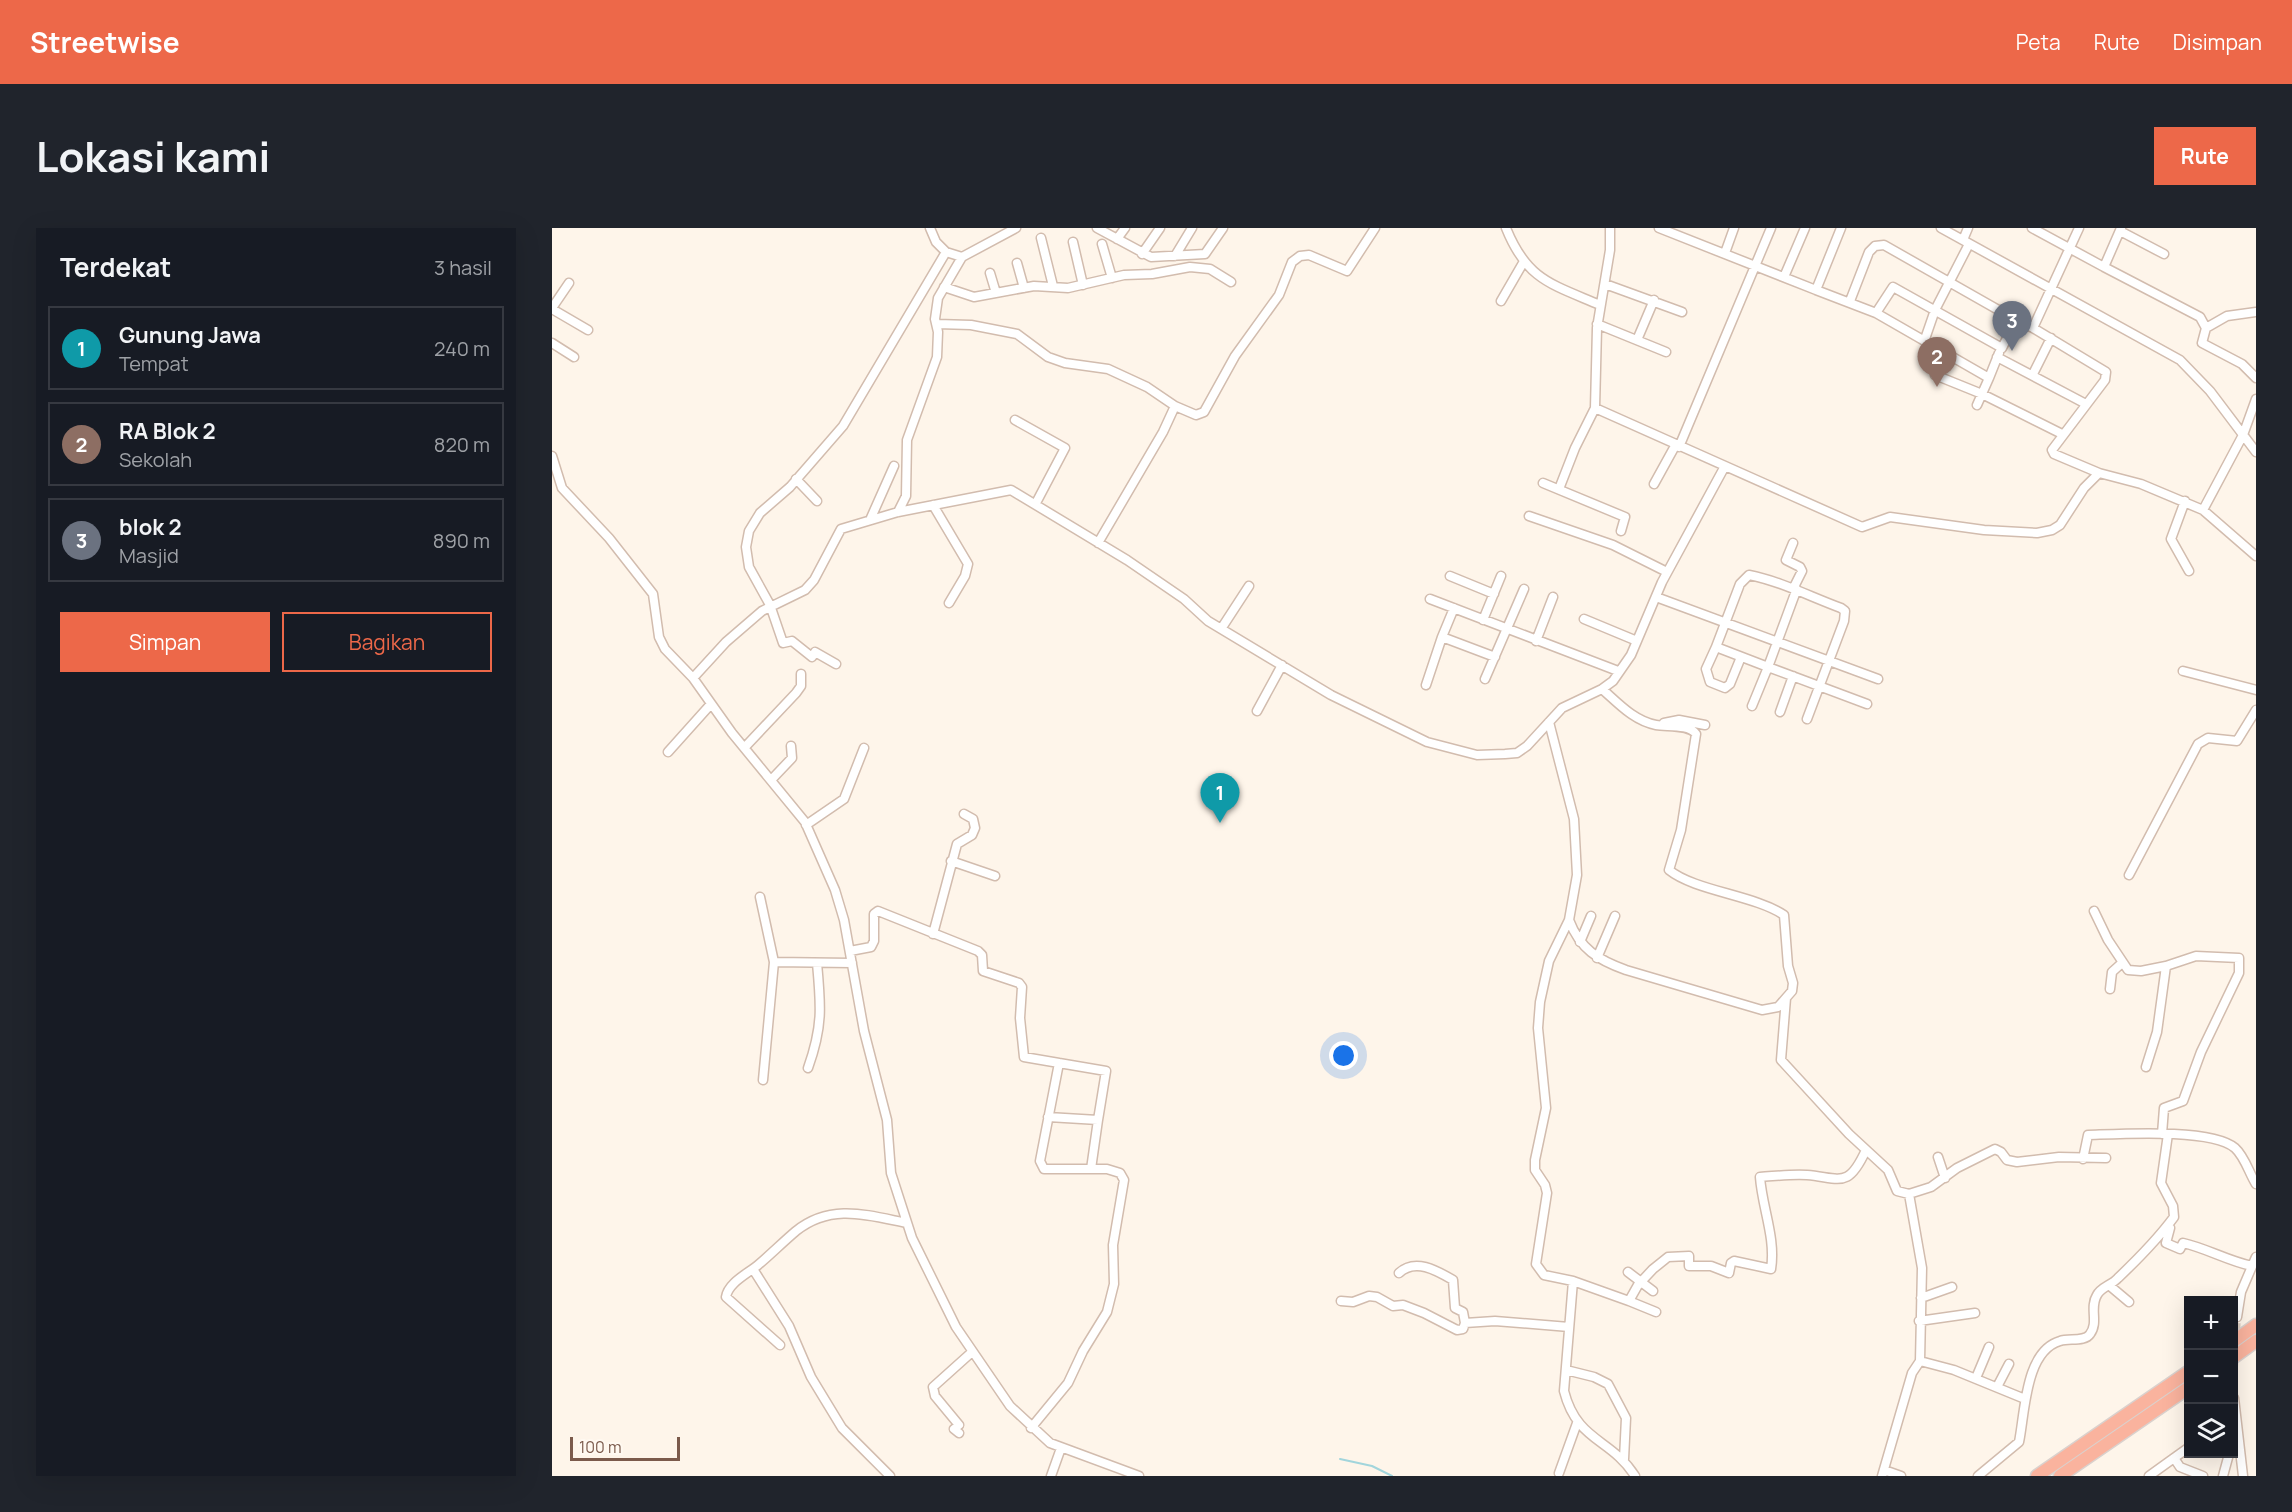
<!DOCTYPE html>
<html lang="id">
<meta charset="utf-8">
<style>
body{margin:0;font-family:Manrope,sans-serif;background:#20242c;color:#f1f3f6}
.controls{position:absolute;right:18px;bottom:18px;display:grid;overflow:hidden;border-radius:0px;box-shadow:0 6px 24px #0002}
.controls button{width:54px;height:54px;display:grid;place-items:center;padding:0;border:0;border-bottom:2px solid #363941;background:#171b24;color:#f1f3f6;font:30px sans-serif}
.scale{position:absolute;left:18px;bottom:15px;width:110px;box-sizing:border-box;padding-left:6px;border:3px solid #7b5a4b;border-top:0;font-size:16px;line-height:21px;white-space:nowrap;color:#7b5a4b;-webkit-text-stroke:4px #fff9f1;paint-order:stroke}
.you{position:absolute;left:792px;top:828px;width:21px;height:21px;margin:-15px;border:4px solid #fff;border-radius:50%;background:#1a73e8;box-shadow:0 0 0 9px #1a73e833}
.badge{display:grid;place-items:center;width:39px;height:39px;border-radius:50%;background:#ed6849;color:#fff;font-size:20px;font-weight:700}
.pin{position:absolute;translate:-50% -50px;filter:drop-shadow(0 2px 3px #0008)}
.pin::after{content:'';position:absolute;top:32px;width:21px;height:18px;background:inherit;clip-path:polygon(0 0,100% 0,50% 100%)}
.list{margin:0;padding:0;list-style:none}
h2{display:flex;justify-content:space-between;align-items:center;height:78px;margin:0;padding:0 24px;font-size:26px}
h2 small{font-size:20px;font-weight:400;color:#9ea1a6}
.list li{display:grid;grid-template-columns:39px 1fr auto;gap:18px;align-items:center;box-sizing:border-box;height:84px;margin:0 12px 12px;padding:0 12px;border:2px solid #363941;border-radius:0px}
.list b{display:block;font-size:22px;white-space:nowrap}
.list p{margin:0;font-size:20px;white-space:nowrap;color:#9ea1a6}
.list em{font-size:20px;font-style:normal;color:#9ea1a6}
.actions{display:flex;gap:12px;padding:18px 24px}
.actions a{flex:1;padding:14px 0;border:2px solid #ed6849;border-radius:0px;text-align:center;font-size:21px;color:#ed6849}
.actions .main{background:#ed6849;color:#fff}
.icon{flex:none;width:33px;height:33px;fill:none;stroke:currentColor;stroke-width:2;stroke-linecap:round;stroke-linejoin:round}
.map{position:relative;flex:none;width:1704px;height:1248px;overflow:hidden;border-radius:0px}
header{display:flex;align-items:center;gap:36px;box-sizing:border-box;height:84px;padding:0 30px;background:#ed6849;color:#fff}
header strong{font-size:28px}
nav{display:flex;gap:33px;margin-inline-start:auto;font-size:21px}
.intro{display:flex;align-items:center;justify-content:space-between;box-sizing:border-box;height:144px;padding:0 36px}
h1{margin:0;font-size:42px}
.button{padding:15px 27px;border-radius:0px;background:#ed6849;color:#fff;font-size:21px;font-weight:700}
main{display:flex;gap:36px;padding:0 36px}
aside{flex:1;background:#171b24;border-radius:0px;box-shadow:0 6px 24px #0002}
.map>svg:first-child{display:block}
</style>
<header>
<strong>Streetwise</strong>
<nav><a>Peta</a><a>Rute</a><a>Disimpan</a></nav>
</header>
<div class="intro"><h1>Lokasi kami</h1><a class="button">Rute</a></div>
<main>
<aside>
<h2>Terdekat<small>3 hasil</small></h2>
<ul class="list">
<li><span class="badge" style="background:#0f9aa8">1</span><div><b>Gunung Jawa</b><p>Tempat</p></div><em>240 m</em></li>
<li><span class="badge" style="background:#8d6e63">2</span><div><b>RA Blok 2</b><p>Sekolah</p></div><em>820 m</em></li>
<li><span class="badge" style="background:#6b7280">3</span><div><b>blok 2</b><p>Masjid</p></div><em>890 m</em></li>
</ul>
<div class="actions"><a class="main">Simpan</a><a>Bagikan</a></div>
</aside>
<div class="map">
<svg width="1704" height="1248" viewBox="0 0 1704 1248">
<rect width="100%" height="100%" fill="#fef5ea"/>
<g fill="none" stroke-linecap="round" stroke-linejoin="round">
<!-- stream -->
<path stroke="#a2d5dc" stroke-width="2" d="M788 1231 820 1238 840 1248"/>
<!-- minor-tunnel -->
<path stroke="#ddcec2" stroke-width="8" stroke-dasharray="8 4" stroke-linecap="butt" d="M1682 1139 1685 1089"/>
<!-- minor casing -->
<g stroke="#d2bcae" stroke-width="11">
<path id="minor" d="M378 0 384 14 394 24
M545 0 599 29 653 26 671 0
M954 0C975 52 999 56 1048 77
M1058 0V22L1045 100 1043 180 1310 299 1338 289 1432 302 1485 305 1500 302 1508 297 1532 260 1547 245 1589 256 1651 282 1691 207 1704 171
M1107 0 1264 62 1289 0
M1389 0 1628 132 1658 163 1704 224
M1480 0 1552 39 1569 0
M1527 0 1481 100 1554 144 1553 152 1500 222 1502 226 1547 245
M1568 3 1612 26
M489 10 501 58
M565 11 573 0
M1411 12 1416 0
M521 14 531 57
M550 16 560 50
M1173 25 1182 0
M590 26 608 0
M623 28 640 0
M410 29 464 0
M465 35 472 60
M1552 39 1648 89 1654 100 1650 115 1690 136 1704 150
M438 45 444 65
M1232 49 1253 0
M1053 56 1130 84
M392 59 422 69 482 58 516 60 572 47 600 46 638 39 658 41 679 54
M1264 62 1324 85 1437 150 1425 177
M949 73 971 35
M1298 73 1317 24 1323 18 1332 17 1464 92
M0 80 17 55
M0 81 36 102
M1324 85 1341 59 1450 120 1464 92 1481 100
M385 96 419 97 465 106 496 129 513 135 556 141 595 159 623 178
M1045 96 1114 124
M1654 100 1675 88 1704 84
M1373 111 1383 82 1417 16
M1085 112 1102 72
M0 115 22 129
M1445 129 1534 176
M1481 146 1499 110
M1383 147 1430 166 1510 206
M1437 150 1447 125
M463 192 513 220 484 275
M1127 219 1219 0
M0 228 10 260 57 310 101 366 107 409 113 421 141 450 180 505 253 594 283 662 292 692 312 803 335 892 339 945 360 1010 404 1099 458 1178 498 1215 587 1248
M244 251 265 273
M991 255 1073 289 1069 303
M1102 256 1123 218
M1007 261 1023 220 1043 180
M1633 273 1619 311 1637 343
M381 277 416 336 413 348 397 375
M1651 282 1704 328
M977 288 1061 317 1115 344
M318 292 342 238
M546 315 611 204 623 178 644 187 652 184 683 128 727 67 740 34 748 28 757 27 795 43 823 0
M1241 315 1234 332 1248 339 1250 343 1243 357 1244 363 1216 439 1164 419 1188 356 1197 347C1228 353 1259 369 1289 380L1293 383 1292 393 1255 491
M898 348 942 366
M1104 369 1326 451
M878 371 1066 443
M902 380 890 409 943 429
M1032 391 1085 413
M931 392 949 348
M669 401 697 358
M984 413 1001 369
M1164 419 1154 441 1158 454 1173 460 1178 456 1189 429
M284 436 263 424 260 429 240 413 231 415 218 377 197 339 194 319 197 303 208 285 238 259 291 198 394 24 410 29 386 70 383 91 386 104 385 129 355 212 354 268 346 284
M1631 443 1704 462
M141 450 174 414 210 383 253 362 262 352 289 301 346 284 459 262 575 332 632 371 656 393 779 467 875 514 925 527 953 526 965 525 975 518 1010 480 1050 461 1061 453 1079 427 1110 354 1173 238
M933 451 972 361
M874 457 890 409
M1200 478 1216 439 1315 476
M705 483 730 437
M1228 484 1241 448
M997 494 1022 591 1025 647 1017 692 997 733 988 774 986 800 994 880 983 932V942L993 957 995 965 984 1036 992 1047 1021 1053 1012 1163C1025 1214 1059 1210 1083 1248
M1112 495 1127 492 1153 497
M193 519 244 465 249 458V446
M116 524 159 476
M220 551 240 530 239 518
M254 597 292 571 312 520
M399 633 443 648
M1577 647 1646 516 1656 510 1685 513 1704 482
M208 669 222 734 211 852
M1542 683 1556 712 1576 742 1589 743 1614 738
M1017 692C1028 721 1046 732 1074 742L1210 782 1226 779 1240 763 1241 755 1236 738 1232 687C1202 667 1143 663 1117 642L1129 602 1144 506C1137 496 1115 499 1104 497 1082 493 1066 475 1050 461
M381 706 405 616 420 607 423 600 421 591 412 586
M1028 714 1039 688
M298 723 319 719 322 713V686L326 683 426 723 430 727 431 743 467 755 470 759 468 790 472 829 507 835 488 933 492 941H555L568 945 572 952 561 1017 562 1056 555 1084 531 1123 516 1155 479 1200
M1045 730 1063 688
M222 734 300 735
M1558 761 1560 744 1570 735
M1234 770 1229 832 1297 906 1336 942 1345 963 1357 966 1370 1040 1368 1133 1360 1145 1330 1248
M507 835 554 843 546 892
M1594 839 1605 804 1614 738 1644 728 1687 730V745L1649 824 1631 873 1612 880 1610 906
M256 840C271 798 269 778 265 735
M496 889 546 892 539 941
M1386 929 1393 950
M1531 931 1536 907C1568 906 1660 900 1683 920 1693 929 1697 945 1704 956
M1357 966 1379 959 1405 940 1443 921 1449 924 1455 932 1465 934 1507 929 1554 930
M1618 1000 1614 1015 1628 1021 1631 1015C1654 1020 1676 1033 1700 1038
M201 1041 237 1098 259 1149 290 1200 338 1248
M1076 1044 1101 1063
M847 1045C863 1030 884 1042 901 1052L903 1080 911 1084 913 1095
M1021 1053 1077 1073 1086 1057 1101 1041 1116 1029 1137 1028V1038H1159L1177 1045 1179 1035 1182 1033 1219 1041C1224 1010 1210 979 1208 949 1224 948 1239 946 1255 947 1289 950 1296 961 1314 922
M1558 1058 1577 1074
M1369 1070 1400 1059
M789 1073 801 1074 817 1068 825 1069 841 1078 851 1077 872 1085 905 1102 911 1101 913 1095 943 1093 1017 1099
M1077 1073 1104 1084
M1685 1089 1689 1064 1704 1029
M1367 1093 1423 1085
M228 1117 174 1069C176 1055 195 1046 206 1037 219 1026 231 1014 244 1003 279 975 315 987 355 995
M1368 1133 1402 1142 1473 1171
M1014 1142 1042 1149 1056 1156 1074 1190 1072 1231
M1424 1150 1437 1119
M1445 1159 1457 1136
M1682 1170 1691 1248
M407 1205 402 1201 407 1197 383 1168 381 1159 420 1124
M1622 1230 1636 1220
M1332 1242 1349 1248
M1007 1245 1025 1195
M499 1248 509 1220
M1426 1248 1467 1214C1473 1185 1473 1123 1508 1113 1517 1110 1533 1114 1538 1106 1547 1094 1537 1080 1545 1067 1549 1059 1560 1057 1566 1050 1586 1031 1605 1012 1622 989L1621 978 1609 955 1616 906
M1597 1248 1622 1230 1628 1239 1651 1248
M1671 1248 1677 1226"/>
</g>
<!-- highway casing -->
<g stroke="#dad1cd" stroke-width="15">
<path id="highway" d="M1682 1113 1704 1097
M1682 1129 1704 1113
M1485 1248 1636 1144
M1508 1248 1636 1160"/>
</g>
<!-- minor -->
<use href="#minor" stroke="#fff" stroke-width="8"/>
<!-- highway -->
<use href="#highway" stroke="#fab39e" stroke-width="12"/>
</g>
</svg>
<div class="controls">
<button>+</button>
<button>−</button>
<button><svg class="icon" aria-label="layers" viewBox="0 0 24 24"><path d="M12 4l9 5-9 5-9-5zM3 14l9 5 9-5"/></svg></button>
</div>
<div class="scale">100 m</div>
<div class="you"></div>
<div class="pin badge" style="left:668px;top:595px;background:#0f9aa8">1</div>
<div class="pin badge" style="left:1385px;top:159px;background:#8d6e63">2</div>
<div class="pin badge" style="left:1460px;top:123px;background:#6b7280">3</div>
</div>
</main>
